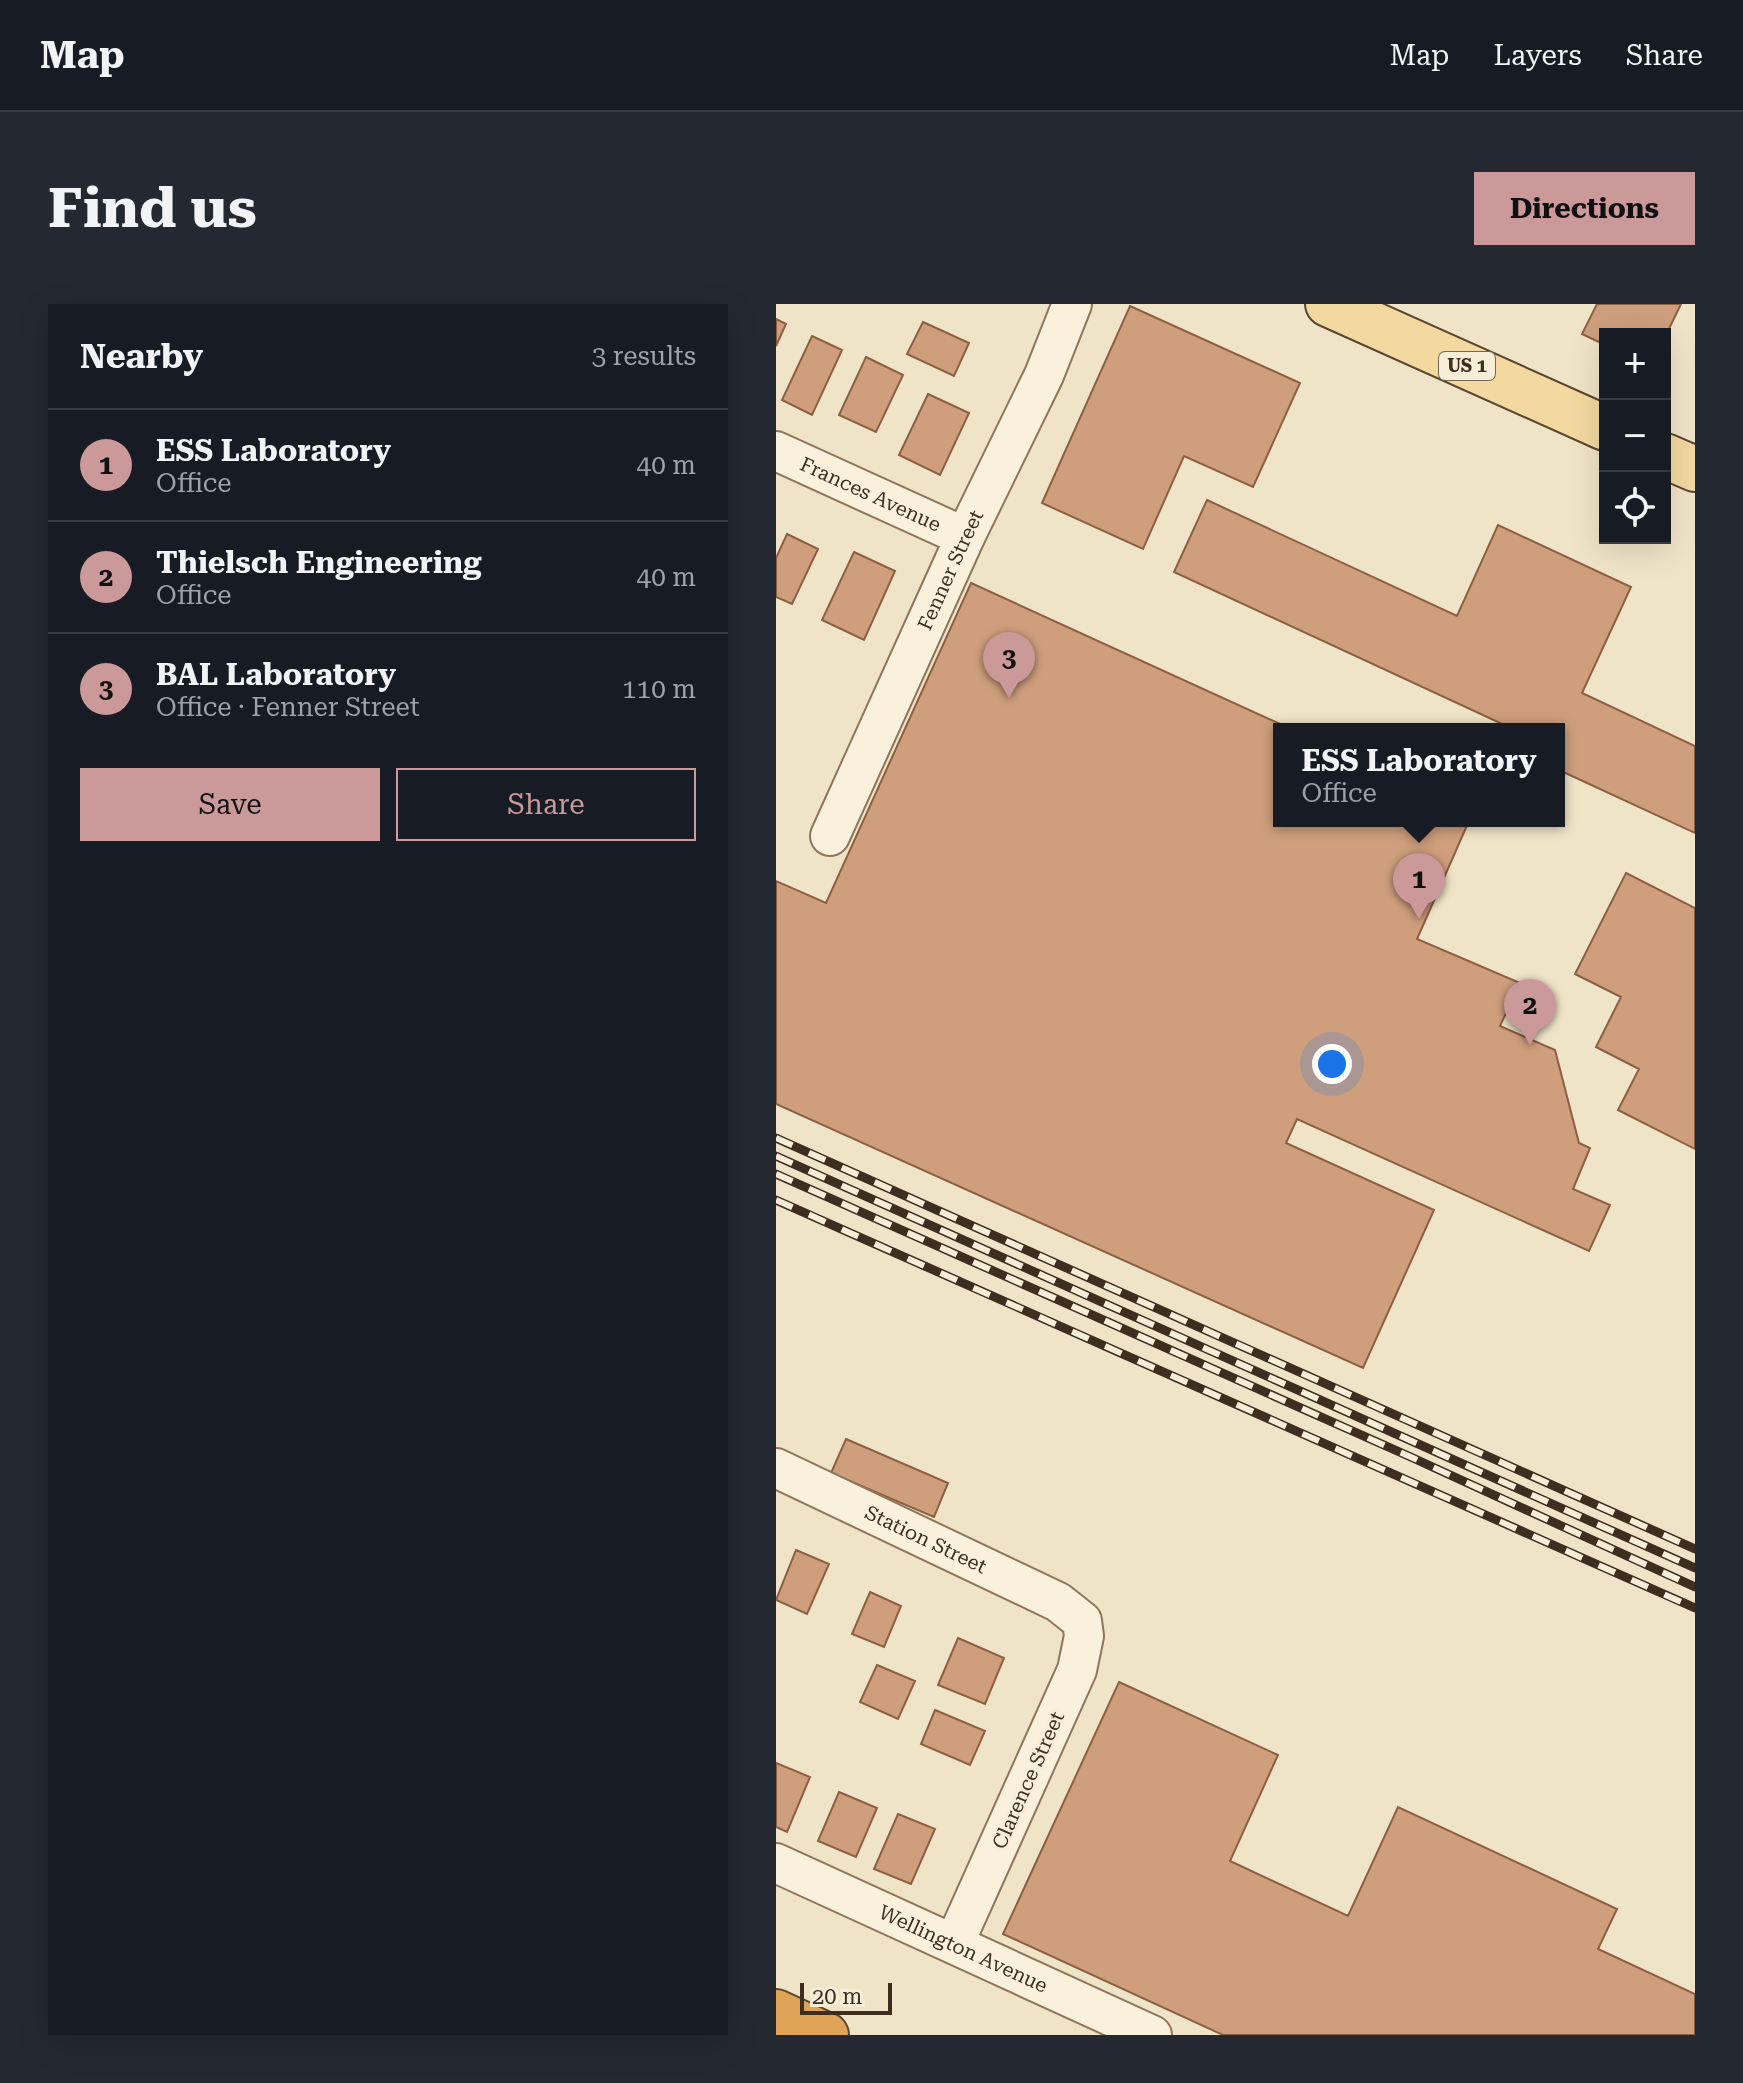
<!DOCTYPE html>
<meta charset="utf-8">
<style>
body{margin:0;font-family:"Roboto Serif",serif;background:#242831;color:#f1f3f6}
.controls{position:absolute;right:24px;top:24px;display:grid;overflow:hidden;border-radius:0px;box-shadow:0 8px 32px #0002}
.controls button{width:72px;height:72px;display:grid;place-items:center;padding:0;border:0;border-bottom:2px solid #363941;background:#171b24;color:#f1f3f6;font:40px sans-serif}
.scale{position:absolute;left:24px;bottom:20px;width:92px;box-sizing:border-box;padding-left:8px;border:4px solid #3d2e20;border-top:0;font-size:22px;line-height:28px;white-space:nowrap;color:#3d2e20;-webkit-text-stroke:6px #f7eed8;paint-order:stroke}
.you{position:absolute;left:556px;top:760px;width:28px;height:28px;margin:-20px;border:6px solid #fff;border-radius:50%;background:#1a73e8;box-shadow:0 0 0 12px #1a73e833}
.badge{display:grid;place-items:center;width:52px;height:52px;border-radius:50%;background:#cc999b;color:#111;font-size:26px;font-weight:700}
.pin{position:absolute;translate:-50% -66px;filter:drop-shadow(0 2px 4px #0008)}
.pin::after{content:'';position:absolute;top:42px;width:28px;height:24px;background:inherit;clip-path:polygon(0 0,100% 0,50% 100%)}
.popup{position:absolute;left:497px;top:419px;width:292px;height:104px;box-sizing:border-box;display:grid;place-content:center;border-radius:0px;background:#171b24;filter:drop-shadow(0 2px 6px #0005);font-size:26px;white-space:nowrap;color:#9ea1a6}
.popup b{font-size:30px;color:#f1f3f6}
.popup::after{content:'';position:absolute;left:50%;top:100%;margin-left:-16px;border:16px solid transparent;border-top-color:#171b24}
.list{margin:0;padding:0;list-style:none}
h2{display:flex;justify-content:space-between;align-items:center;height:104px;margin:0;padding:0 32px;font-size:34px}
h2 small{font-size:26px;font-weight:400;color:#9ea1a6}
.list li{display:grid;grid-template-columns:52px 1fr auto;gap:24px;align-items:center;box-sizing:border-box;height:112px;padding:0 32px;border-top:2px solid #363941}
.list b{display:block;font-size:30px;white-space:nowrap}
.list p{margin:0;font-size:26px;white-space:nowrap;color:#9ea1a6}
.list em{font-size:26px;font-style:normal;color:#9ea1a6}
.actions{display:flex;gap:16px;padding:24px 32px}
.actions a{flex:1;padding:18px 0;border:2px solid #cc999b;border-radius:0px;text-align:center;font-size:28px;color:#cc999b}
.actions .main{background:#cc999b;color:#111}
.icon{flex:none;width:44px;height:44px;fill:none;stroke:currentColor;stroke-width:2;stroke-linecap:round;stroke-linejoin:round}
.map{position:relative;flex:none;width:919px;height:1731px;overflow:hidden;border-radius:0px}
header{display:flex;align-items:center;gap:48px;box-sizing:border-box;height:112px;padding:0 40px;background:#171b24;border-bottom:2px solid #363941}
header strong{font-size:38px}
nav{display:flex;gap:44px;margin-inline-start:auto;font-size:28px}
.intro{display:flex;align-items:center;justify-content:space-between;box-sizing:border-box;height:192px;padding:0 48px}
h1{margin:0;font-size:56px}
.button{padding:20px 36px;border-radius:0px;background:#cc999b;color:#111;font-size:28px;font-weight:700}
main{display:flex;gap:48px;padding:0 48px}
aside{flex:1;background:#171b24;border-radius:0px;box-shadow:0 8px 32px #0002}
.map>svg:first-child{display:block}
</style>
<header>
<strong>Map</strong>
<nav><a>Map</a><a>Layers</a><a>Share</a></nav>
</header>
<div class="intro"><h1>Find us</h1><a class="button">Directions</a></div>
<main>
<aside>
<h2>Nearby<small>3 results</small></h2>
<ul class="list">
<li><span class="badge">1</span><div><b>ESS Laboratory</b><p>Office</p></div><em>40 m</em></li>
<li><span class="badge">2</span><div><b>Thielsch Engineering</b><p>Office</p></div><em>40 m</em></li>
<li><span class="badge">3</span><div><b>BAL Laboratory</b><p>Office · Fenner Street</p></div><em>110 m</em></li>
</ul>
<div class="actions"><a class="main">Save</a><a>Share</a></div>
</aside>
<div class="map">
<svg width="919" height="1731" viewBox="0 0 919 1731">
<rect width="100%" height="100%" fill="#f0e4c8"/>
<!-- building -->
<path fill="#cf9f7d" stroke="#8d5f41" stroke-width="2" d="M821 0H905L889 33V30H829V41L806 30Z
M354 2 524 79 477 183 408 152 367 245 266 199Z
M0 15 10 20 0 42Z
M147 18 193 39 178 72 131 50Z
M36 32 66 46 36 111 6 96Z
M90 53 127 71 100 128 63 111Z
M152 90 193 109 164 171 123 151Z
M431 196 681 312 722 221 855 283 806 389 919 442V529L783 466V425H737L398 268Z
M11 230 42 245 16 300 0 293V254Z
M78 248 119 267 88 336 46 316Z
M195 279 515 425H503V517H693L641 635 744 679 724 722 779 746 803 839 814 844 797 885 834 901 813 947 521 815 510 839 658 906 587 1064 0 800V577L50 599Z
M850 569 919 604V845L842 806 863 765 820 743 845 693 799 670Z
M70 1135 172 1179 158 1213 55 1169Z
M20 1246 53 1260 31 1310 0 1296Z
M94 1288 125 1302 108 1343 76 1330Z
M182 1334 228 1354 209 1400 162 1381Z
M101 1361 139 1377 122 1415 84 1398Z
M343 1378 502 1451 454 1557 572 1612 622 1503 841 1605 822 1645 919 1690V1731H447L227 1630Z
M159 1406 209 1427 194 1461 145 1440Z
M0 1459 34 1473 11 1528 0 1523Z
M63 1488 101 1504 80 1553 42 1537Z
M122 1510 159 1525 135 1580 98 1565Z"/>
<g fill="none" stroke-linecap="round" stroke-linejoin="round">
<!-- street casing -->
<g stroke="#8d765c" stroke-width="42">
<g id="street">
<path id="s1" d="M0 147 189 233"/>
<path id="s2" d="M54 532 189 233 268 71 296 0"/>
<path id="s3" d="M0 1164 282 1298 306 1317 308 1332 301 1366 178 1640"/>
<path id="s4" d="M0 1559 376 1731"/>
</g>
</g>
<!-- primary casing -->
<g stroke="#5b4430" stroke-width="48">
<path id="primary" d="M552 0 829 124
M889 152 919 165"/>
</g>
<!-- highway casing -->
<g stroke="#5b4430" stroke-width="48">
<path id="highway" d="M0 1708 50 1731"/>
</g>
<!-- street -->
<use href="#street" stroke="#faf1dc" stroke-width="38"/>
<!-- primary -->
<use href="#primary" stroke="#f3d9a0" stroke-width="44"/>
<!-- highway -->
<use href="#highway" stroke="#e0a458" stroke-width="44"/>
<!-- rail casing -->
<g stroke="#3d2e20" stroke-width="9">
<path id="rail" d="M0 834 919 1245
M0 852 919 1264
M0 870 637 1154 919 1283
M0 896 919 1304"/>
</g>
<!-- rail -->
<use href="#rail" stroke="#f7eed8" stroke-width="6" stroke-dasharray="18" stroke-linecap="butt"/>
</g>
<g text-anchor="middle" stroke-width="6" stroke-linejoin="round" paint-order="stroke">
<!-- shield labels -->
<rect fill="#f7eed8" stroke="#756857" stroke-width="2" x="663" y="48" width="56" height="28" rx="6"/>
<g font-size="18" font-weight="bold" fill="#3d2e20">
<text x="691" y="68">US 1</text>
</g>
<!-- street labels -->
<g font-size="20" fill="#3d2e20" stroke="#f7eed8">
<text dy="7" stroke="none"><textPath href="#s1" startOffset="104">Frances Avenue</textPath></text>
<text dy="7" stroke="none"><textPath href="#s2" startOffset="292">Fenner Street</textPath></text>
<text dy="7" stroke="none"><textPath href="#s3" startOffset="166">Station Street</textPath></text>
<text transform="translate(252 1476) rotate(-66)" y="7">Clarence Street</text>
<text dy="7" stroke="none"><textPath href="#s4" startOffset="206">Wellington Avenue</textPath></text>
</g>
</g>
</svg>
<div class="controls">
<button>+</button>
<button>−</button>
<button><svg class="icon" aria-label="locate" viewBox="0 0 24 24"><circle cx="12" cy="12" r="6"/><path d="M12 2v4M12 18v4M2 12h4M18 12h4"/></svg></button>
</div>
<div class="scale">20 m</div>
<div class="you"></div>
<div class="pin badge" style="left:643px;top:615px">1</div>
<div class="popup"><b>ESS Laboratory</b>Office</div>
<div class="pin badge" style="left:754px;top:741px">2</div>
<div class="pin badge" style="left:233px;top:394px">3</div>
</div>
</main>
